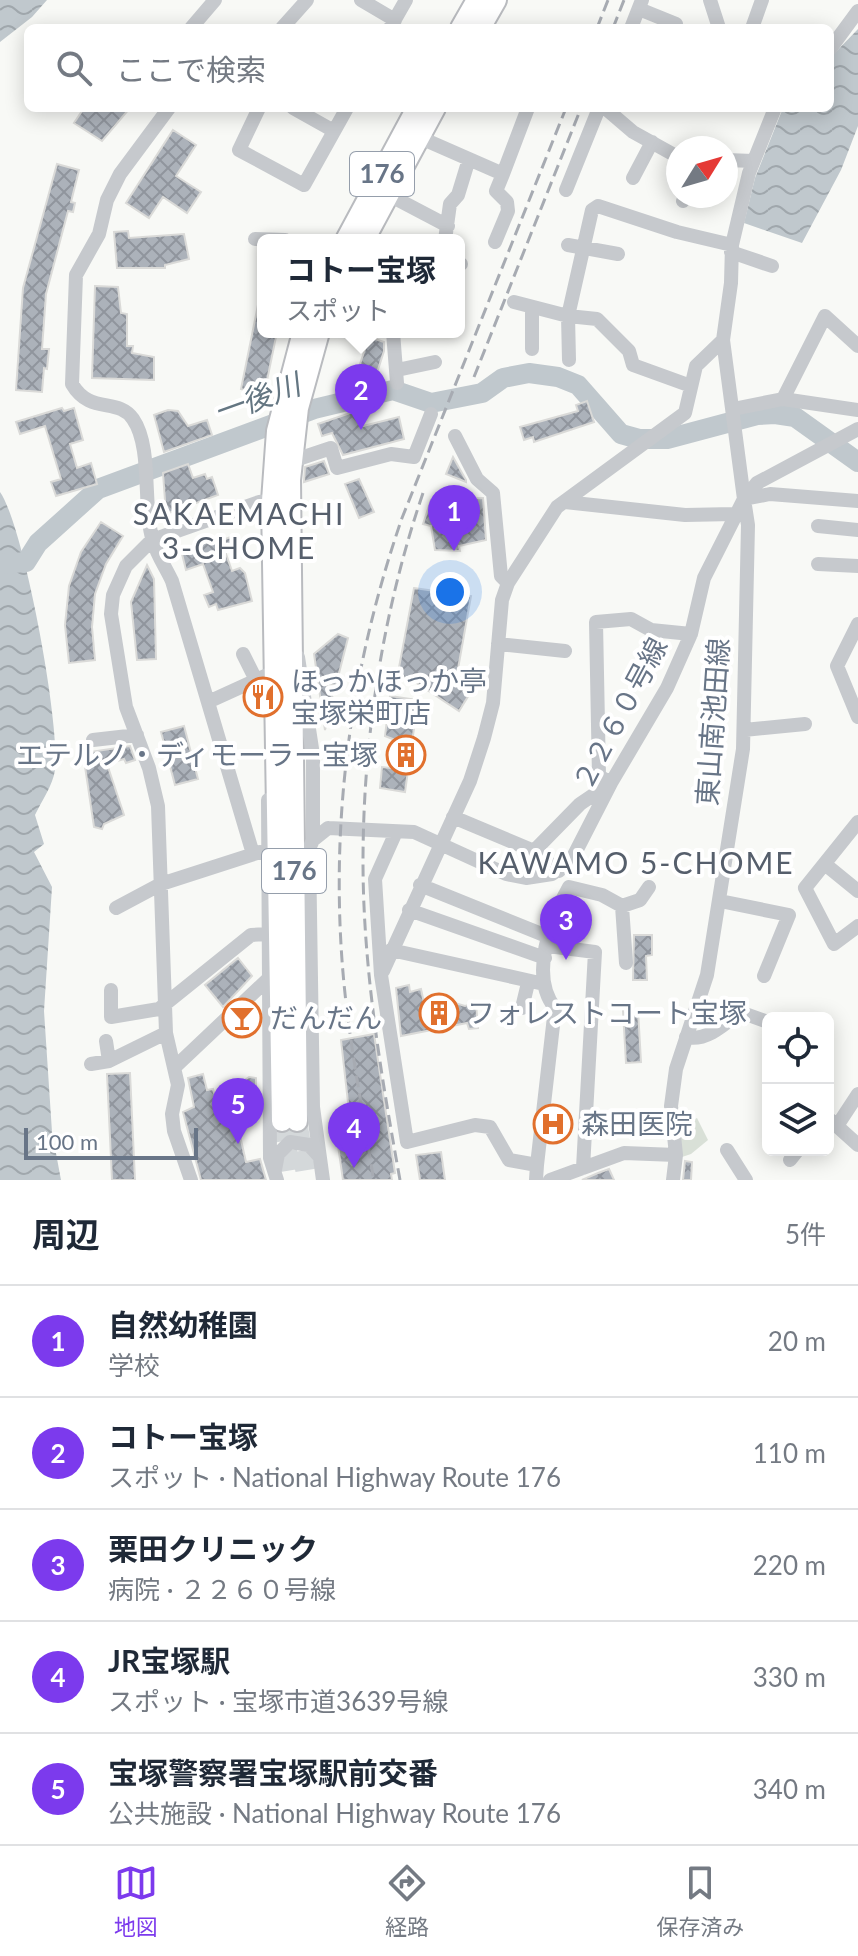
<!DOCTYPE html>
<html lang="ja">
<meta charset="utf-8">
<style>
body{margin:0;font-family:Lato,"Noto Sans JP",sans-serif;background:#f6f6f7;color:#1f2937}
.controls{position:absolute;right:24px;bottom:24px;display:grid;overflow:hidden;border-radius:12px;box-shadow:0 4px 20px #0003}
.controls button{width:72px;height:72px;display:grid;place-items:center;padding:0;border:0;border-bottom:2px solid #e0e1e3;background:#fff;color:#1f2937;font:40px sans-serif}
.compass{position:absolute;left:666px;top:136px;width:72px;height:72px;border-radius:50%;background:#fff;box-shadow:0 4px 20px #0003;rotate:53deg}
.scale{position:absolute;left:24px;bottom:20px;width:174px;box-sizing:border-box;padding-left:8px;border:4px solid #687587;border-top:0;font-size:22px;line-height:28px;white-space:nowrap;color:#687587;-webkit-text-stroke:6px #fff;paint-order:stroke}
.you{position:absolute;left:450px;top:592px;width:28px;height:28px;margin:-20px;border:6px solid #fff;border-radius:50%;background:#1a73e8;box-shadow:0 0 0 12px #1a73e833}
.badge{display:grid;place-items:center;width:52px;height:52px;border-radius:50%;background:#7c3aed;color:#fff;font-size:26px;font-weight:700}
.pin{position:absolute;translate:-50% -66px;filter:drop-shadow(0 2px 4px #0008)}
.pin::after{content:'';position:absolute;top:42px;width:28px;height:24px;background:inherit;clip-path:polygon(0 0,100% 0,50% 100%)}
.popup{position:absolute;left:257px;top:234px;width:208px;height:104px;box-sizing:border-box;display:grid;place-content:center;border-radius:12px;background:#fff;filter:drop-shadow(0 2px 6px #0005);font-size:26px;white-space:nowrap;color:#747a83}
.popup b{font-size:30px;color:#1f2937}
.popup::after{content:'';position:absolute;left:50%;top:100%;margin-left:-16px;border:16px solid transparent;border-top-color:#fff}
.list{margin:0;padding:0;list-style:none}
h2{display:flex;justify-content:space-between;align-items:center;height:104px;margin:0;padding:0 32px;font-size:34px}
h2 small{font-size:26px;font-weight:400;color:#747a83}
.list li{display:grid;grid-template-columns:52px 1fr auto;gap:24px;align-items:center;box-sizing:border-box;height:112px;padding:0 32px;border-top:2px solid #e0e1e3}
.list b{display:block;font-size:30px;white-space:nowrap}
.list p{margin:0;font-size:26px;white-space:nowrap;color:#747a83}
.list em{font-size:26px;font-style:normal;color:#747a83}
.icon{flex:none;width:44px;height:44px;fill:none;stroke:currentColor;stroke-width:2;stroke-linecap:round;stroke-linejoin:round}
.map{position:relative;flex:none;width:858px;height:1180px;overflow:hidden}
.search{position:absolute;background:#fff;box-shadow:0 4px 20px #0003;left:24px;right:24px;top:24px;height:88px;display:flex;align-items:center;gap:20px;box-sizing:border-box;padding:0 28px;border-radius:12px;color:#747a83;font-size:30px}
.sheet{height:664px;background:#fff}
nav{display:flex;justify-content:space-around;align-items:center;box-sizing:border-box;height:112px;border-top:2px solid #e0e1e3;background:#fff;font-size:22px;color:#747a83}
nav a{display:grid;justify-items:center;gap:4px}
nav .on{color:#7c3aed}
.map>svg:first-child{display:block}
</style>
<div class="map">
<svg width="858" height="1180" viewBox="0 0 858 1180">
<defs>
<pattern id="park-tufts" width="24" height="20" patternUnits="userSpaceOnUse" patternTransform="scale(2)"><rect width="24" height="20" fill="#d9e0d7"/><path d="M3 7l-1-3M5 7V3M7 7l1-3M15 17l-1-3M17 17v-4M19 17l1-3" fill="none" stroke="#b4bab4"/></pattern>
<pattern id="water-waves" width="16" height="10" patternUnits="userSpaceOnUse" patternTransform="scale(2)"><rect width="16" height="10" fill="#c0c8cd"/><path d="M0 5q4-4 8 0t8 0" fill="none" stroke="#a0a7ac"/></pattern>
<pattern id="building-cross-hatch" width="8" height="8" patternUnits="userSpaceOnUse" patternTransform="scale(2)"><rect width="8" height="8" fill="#acb2ba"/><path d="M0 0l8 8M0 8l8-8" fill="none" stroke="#90959d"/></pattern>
</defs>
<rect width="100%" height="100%" fill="#f8f9f6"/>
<!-- park -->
<path fill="url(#park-tufts)" d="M697 1118 708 1140 691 1154 679 1158 677 1128Z"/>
<!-- water -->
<path fill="url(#water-waves)" d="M0 0H47L32 17 0 42Z
M858 29V126L841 170 802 243 744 223 755 178 783 108H830V58Z
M0 492C24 526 61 726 55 770 53 785 41 802 35 815L44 844 34 852 52 887 44 1011 52 1132 61 1180H0Z"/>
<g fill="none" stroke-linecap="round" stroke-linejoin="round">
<!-- river -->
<path stroke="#c0c8cd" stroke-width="20" d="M0 564 26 562 38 543 98 489 314 409 393 390 431 403 482 393 503 378 529 373 558 377 578 385 621 434 639 439H667L757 415 775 414 795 417 858 462"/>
</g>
<!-- building -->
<path fill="url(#building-cross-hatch)" stroke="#dadad8" stroke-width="2" d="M84 108H130L102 141 74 123Z
M173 130 196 145 176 176 201 192 187 213 163 197 149 218 126 203Z
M57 164 79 170 71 202 75 203 73 212 68 211 46 294 42 349H49L47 369 44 368 42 392 16 390 23 288Z
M128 231 129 238 184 234 189 259 165 265V268H117L114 232Z
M95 286 118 287 121 313 127 314V346H133L132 353 154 357V380L92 378Z
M259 300H263V332H277L264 395 241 389Z
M369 337 384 342V351L374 382 356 376Z
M587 401 594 422 534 442 533 437 524 440 520 427 578 411 576 405Z
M62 408 64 411 74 408 83 440 70 444 77 468 91 463 97 484 56 496 51 482 61 479 45 426 20 434 16 422Z
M168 410 178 411 188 426 207 420 212 435 164 452 154 415Z
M359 410 363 426 399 417 404 439 343 455 332 433 322 436 318 424Z
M453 457 466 480V482L446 474Z
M324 461 329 474 304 482 305 467Z
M188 464 193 478 205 474 207 479 212 477 218 495 166 514 163 473Z
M359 479 374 512 359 518 345 484Z
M483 498 486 540 459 546 460 551 435 550 431 526 423 524 431 500 453 507 454 499Z
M101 522 123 536 106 564 95 594 92 627 95 660 69 663 65 625 69 586 81 552Z
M224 536 225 539 231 537 234 547 225 551 232 571 240 568 245 573 252 601 218 610 216 604 209 607 204 595 213 592 203 564 186 570 181 550Z
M147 565 154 579 156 659 137 660 131 602Z
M414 588 471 596 456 680 472 690 459 711 415 682 397 678Z
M338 634 348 638 336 685 326 684 333 698 325 730 314 654Z
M390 696 418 700 405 792 380 788 382 767 400 769 403 743 385 736Z
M184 726 198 779 175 785 161 732Z
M130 746 135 760 126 763 124 759 107 764 124 815 104 824 102 829 94 827 83 753Z
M634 935H652V955L646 956 647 980H633Z
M238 958 252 976 223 1007 205 985Z
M409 985 410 992 421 989 424 1003 441 999 465 1006 476 1003 478 1028 469 1029 467 1023 401 1036 396 988Z
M638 1010 641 1062 626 1063 623 1011Z
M374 1034 395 1173 391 1174 392 1180H343L336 1132 351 1129 341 1040Z
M130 1073 135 1180H112L107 1074Z
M203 1074 207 1090 213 1089 216 1100 249 1077 256 1078V1118L252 1121 236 1118 246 1162 260 1159 266 1180H201L183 1112 194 1107 188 1078Z
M441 1152 445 1180H420L416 1155Z
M685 1161 692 1162 691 1180H683Z
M609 1169 614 1180H582L598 1173Z"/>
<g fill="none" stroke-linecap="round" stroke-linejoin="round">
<!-- highway-tunnel -->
<path stroke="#d4d8da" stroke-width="20" stroke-dasharray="20 10" stroke-linecap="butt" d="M282 1121 292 1180
M297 1121 307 1180"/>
<!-- highway casing -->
<g stroke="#b9bbbf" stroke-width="24">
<path id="highway" d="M461 28 477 0
M480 28 496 0
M346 240 417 108
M364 240 435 108
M282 1121 272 501 277 431 303 332
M297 1121 290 480 298 408 319 332"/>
</g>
<!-- minor -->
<path stroke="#c6c9cd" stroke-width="14" d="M361 0 395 20
M710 0 719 28
M639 9 676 24
M191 28 215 0
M282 28 307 0
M390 28 406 0
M631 28 642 0
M752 28 762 0
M830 49 858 11
M169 108 120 174 107 200 99 234 76 275 72 384C90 415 118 397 133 419 153 448 142 507 153 541 157 555 166 568 172 581L253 854
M259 108 239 150 304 185 347 108
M293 108 334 131
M605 108 633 132 678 157
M414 135 503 174 528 108
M726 160 753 161
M633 178 652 142
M566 190 599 108
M389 195 448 226
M683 201 686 196
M255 239 285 240
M445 240 450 204 458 195 469 159
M495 242 508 211 507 202 496 191 503 174
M568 245 618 254
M731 252 772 266
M459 264H461
M514 302 568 316 597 319 629 351 633 365 691 386
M393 332 397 383
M532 349V307
M569 360 568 316 592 210 598 206 677 232 732 245
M397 370 435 362
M783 399 858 410
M733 409 783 399 825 316 858 346
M455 436 477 479 493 493 501 576 508 583 557 507 685 413 696 366 723 340
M292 461 331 448 337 468 391 454 414 457 431 414
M744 499 757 483 858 429
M744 499 770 494 858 501
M565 502 685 515 734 514
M818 526 858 530
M818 564 858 566
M858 624 837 666 858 717
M498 644 565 651
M243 654 256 680
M298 657 313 755V840
M208 702 276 671
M744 730 805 724
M93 740 137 735
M268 800 270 1158 277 1180
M453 817 534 851 559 871
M858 822 805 888 834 944 858 926
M328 828 414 832 506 874 526 878 552 874 571 861 611 783 667 688 691 634 704 578 744 499 723 340 731 283 732 245 749 173 775 108
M396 832 375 879 381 975 407 1142 475 1125 490 1127 509 1160 537 1165 536 1180
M534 851 580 804 611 783 599 776 596 622 631 619 651 630 691 634
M826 865 858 891
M420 885 549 937
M720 901 789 915 764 976
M622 906 640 900 649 887
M116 908 161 884 260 852
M409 910 545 958
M548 946 595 952 583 1168
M391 950 544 984
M383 971 470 781 484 738 493 703 502 600 508 583
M111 990V1017L159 1009 251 935 267 934
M522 1008 528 983
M686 1037C706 1042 725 1024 740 1012L768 1022
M106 1041 109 1061
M91 1064 109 1061 166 1033
M175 1067 267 980
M828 1118 858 1145
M837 1126 858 1094
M727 1150 746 1180
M790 1160 798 1150
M537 1165 555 1008C529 976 551 918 569 887L602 895 622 906 626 963
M275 1170 278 1154 290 1142 309 1145 319 1156
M191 1180 174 1131 172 1114 178 1085 166 1033 158 806 149 768 126 707 111 614 113 595 126 566 152 540 259 502 281 500
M323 1180 313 1107 309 849 313 840 328 828
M550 1180 624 1153 676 1155
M673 1180 676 1155 671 1106 676 1069 707 975 743 749 748 525 744 499"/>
<!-- highway -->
<use href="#highway" stroke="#fff" stroke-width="20"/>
<!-- rail -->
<path stroke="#a7abb2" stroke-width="3" stroke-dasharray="12 6" stroke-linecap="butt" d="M597 28 608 0
M613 28 624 0
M474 377 581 108
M373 1176C362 1105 347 1032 342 960 331 809 353 660 402 518L566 108
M400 1180C381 1075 363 968 363 862 363 738 383 610 423 493"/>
</g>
<!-- icons -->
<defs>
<g id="restaurant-ring" transform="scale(2)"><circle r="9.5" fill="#fff" stroke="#e1702d" stroke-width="1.5"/><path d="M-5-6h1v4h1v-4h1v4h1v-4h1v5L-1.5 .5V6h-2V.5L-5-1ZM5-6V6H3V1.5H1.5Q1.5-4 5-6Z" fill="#e1702d"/></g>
<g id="building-ring" transform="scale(2)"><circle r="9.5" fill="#fff" stroke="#e1702d" stroke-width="1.5"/><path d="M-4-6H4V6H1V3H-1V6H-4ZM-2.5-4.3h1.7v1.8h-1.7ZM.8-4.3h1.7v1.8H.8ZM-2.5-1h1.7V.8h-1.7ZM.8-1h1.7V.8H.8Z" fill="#e1702d"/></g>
<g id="bar-ring" transform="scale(2)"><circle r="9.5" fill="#fff" stroke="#e1702d" stroke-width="1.5"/><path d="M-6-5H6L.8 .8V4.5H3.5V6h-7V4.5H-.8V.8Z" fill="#e1702d"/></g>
<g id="hospital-ring" transform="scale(2)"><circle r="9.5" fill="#fff" stroke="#e1702d" stroke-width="1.5"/><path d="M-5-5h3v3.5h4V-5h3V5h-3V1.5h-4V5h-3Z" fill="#e1702d"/></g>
</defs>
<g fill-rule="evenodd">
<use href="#restaurant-ring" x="263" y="697"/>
<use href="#building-ring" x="406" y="755"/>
<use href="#building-ring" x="439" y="1013"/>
<use href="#bar-ring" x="242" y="1018"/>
<use href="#hospital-ring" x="553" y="1124"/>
</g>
<g text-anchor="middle" stroke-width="8" stroke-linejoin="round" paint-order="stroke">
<!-- shield labels -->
<g fill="#fff" stroke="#959eab" stroke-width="2">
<rect x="350" y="152" width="64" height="44" rx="6"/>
<rect x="262" y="849" width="64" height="44" rx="6"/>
</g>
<g font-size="26" font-weight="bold" fill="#687587">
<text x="382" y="183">176</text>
<text x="294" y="880">176</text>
</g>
<!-- poi labels -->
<g font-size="28" fill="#687587" stroke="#fff" text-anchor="start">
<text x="291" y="691">ほっかほっか亭<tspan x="291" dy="32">宝塚栄町店</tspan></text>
<text x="378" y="765" text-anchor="end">エテルノ・ディモーラー宝塚</text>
<text x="467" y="1023">フォレストコート宝塚</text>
<text x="270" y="1028">だんだん</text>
<text x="581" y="1134">森田医院</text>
</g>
<!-- street labels -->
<g font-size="28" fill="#687587" stroke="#fff">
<text transform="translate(620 714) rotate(-62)" y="10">２２６０号線</text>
<text transform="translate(713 722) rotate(-86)" y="10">東山南池田線</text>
</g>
<!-- water labels -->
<g font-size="30" font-style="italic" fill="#647682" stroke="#fff">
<text transform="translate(257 399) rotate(-20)" y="10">一後川</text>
</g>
<!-- neighbourhood labels -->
<g font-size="30" letter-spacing="2" fill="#565f6c" stroke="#fff">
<text x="239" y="525">SAKAEMACHI<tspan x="239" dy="34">3-CHOME</tspan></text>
<text x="636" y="874">KAWAMO 5-CHOME</text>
</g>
</g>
</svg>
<div class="controls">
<button><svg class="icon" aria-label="locate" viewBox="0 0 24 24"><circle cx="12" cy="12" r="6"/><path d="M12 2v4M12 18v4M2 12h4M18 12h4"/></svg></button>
<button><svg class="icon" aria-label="layers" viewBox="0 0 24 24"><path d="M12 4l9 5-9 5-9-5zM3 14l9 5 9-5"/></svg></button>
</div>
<svg class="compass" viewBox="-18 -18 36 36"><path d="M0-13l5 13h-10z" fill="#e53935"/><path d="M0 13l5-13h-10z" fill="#747a83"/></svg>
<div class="scale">100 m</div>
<div class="you"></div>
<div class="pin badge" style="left:454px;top:551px">1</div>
<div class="pin badge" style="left:361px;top:430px">2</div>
<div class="popup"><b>コトー宝塚</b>スポット</div>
<div class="pin badge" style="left:566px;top:960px">3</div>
<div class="pin badge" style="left:354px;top:1168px">4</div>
<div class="pin badge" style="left:238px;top:1144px">5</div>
<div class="search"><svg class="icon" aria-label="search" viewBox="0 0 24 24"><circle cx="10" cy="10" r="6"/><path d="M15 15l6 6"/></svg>ここで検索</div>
</div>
<section class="sheet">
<h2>周辺<small>5件</small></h2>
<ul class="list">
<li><span class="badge">1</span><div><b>自然幼稚園</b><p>学校</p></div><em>20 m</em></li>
<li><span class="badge">2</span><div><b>コトー宝塚</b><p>スポット · National Highway Route 176</p></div><em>110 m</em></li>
<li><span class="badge">3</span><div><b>栗田クリニック</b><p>病院 · ２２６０号線</p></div><em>220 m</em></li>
<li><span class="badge">4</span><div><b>JR宝塚駅</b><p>スポット · 宝塚市道3639号線</p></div><em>330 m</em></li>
<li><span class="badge">5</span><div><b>宝塚警察署宝塚駅前交番</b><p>公共施設 · National Highway Route 176</p></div><em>340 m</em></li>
</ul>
</section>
<nav>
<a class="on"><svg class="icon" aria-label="map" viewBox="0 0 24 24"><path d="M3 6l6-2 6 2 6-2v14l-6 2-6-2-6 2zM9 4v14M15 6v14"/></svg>地図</a>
<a><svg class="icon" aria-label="directions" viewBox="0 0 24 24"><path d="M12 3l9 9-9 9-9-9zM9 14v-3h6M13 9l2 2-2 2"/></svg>経路</a>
<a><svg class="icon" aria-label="saved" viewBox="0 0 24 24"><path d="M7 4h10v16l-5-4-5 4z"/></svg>保存済み</a>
</nav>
